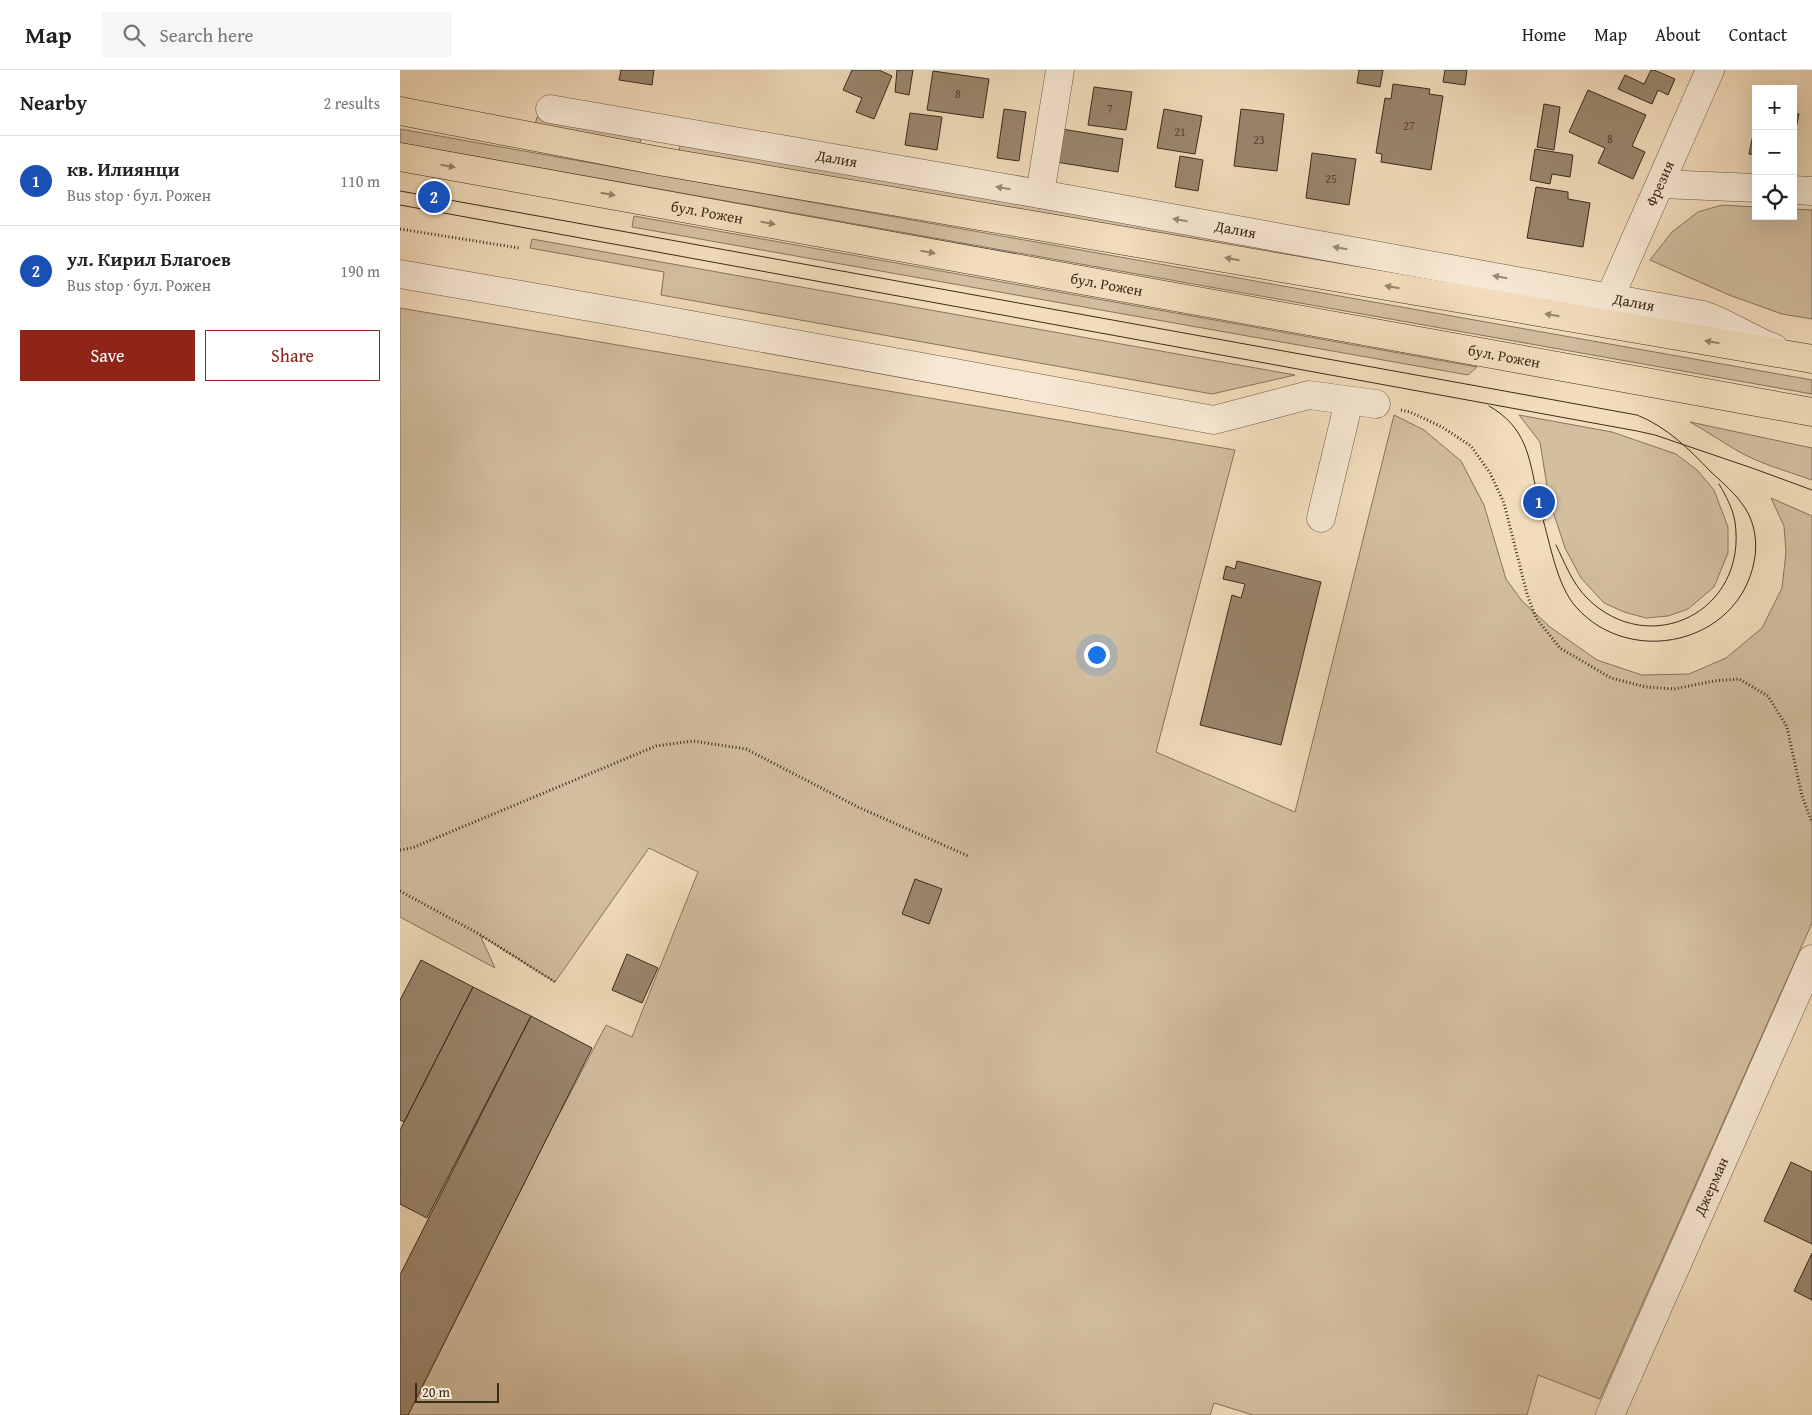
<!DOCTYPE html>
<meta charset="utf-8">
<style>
body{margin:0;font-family:"Gentium Book Plus",serif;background:#f6f6f6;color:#222}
.controls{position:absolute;right:15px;top:15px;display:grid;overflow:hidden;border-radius:0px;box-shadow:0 5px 20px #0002}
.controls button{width:45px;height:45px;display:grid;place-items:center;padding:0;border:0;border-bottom:1px solid #e0e0e0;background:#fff;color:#222;font:25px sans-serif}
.scale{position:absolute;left:15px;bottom:12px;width:84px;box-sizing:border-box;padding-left:5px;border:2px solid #3b2b1b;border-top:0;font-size:14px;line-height:18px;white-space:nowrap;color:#3b2b1b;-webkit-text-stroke:4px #f7e8d3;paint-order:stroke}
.you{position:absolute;left:696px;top:584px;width:18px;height:18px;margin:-12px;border:4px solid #fff;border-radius:50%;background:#1a73e8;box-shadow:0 0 0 8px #1a73e833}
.badge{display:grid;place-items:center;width:32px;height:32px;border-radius:50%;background:#8f2418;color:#fff;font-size:16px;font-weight:700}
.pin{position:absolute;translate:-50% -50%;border:2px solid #fff;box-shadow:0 1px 5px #0006}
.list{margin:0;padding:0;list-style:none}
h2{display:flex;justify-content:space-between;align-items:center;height:65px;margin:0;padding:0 20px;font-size:21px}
h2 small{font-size:16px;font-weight:400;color:#767676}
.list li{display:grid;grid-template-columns:32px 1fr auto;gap:15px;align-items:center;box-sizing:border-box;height:90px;padding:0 20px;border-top:1px solid #e0e0e0}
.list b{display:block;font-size:19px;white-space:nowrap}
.list p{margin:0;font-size:16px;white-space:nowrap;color:#767676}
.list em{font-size:16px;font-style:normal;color:#767676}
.actions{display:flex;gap:10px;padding:15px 20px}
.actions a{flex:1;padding:11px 0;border:1px solid #8f2418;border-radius:0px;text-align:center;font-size:18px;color:#8f2418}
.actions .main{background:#8f2418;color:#fff}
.icon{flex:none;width:28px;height:28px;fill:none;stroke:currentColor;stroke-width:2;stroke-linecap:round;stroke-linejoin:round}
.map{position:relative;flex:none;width:1412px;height:1345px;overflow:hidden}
header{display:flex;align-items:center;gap:30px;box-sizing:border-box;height:70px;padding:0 25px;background:#fff;border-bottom:1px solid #e0e0e0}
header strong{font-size:24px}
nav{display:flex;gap:28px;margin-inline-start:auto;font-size:18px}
.search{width:350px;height:45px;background:#f6f6f6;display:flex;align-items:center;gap:12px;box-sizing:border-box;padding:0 18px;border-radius:0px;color:#767676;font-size:19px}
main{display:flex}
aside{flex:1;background:#fff}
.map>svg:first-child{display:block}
</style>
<header>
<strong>Map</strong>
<div class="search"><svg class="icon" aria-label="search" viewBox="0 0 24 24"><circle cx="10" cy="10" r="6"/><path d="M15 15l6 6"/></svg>Search here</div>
<nav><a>Home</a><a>Map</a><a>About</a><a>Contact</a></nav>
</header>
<main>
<aside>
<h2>Nearby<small>2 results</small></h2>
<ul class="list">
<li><span class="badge" style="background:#1a4fb4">1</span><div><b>кв. Илиянци</b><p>Bus stop · бул. Рожен</p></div><em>110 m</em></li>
<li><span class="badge" style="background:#1a4fb4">2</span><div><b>ул. Кирил Благоев</b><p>Bus stop · бул. Рожен</p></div><em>190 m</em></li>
</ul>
<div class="actions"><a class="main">Save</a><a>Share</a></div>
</aside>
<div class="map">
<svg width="1412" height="1345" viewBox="0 0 1412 1345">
<rect width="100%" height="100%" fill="#f2dcbb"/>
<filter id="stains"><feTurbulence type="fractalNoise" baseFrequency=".004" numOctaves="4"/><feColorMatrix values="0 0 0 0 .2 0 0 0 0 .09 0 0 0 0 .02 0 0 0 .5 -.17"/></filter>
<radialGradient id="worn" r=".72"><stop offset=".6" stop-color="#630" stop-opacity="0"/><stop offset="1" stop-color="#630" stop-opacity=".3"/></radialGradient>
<!-- green -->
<path fill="#d3bea0" stroke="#87745e" d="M137 47 237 66 241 71 239 74 135 55Z
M0 59 1412 310V324L0 73Z
M281 75 1297 253 1296 259 280 81 279 78Z
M1322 135 1356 137V146H1393V139L1412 140V249L1382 244 1329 225 1250 190 1272 162 1298 142Z
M234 146 1077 297 1068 305 232 157Z
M132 169 895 305 812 324 261 225 264 202 130 178Z
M0 238 835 380 756 682 895 742 994 345 1024 360 1061 391 1084 435 1106 509 1122 531 1150 557 1197 590 1242 605 1289 604 1326 588 1362 558 1382 518 1386 482 1384 456 1371 428 1412 446V853L1200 1329 1138 1305 1127 1345H853L814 1333 810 1345H8L153 1056 206 955 232 967 298 802 249 778 155 912 80 865 95 898 0 847Z
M1119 345 1212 362 1276 384 1297 400 1314 420 1328 457V483L1314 517 1288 539 1268 546 1246 548 1224 542 1204 533 1181 508 1165 478 1149 429 1140 372Z
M1290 352 1412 378V410C1387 401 1360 394 1336 380 1321 371 1306 361 1290 352Z"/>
<!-- building -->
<path fill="#9a876e" stroke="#3b2b1b" d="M221 0H254L252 15 219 10Z
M452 0H479L492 6 474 49 456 42 462 28 443 20Z
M497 0H513L509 25 495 22Z
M959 0H983L980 17 957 13Z
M1045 0H1067L1065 15 1043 12Z
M1251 0H1254L1275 9 1268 25 1258 20 1252 34 1218 19 1225 5 1244 14Z
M533 1 589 9 583 48 527 40Z
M993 14 1030 19 1029 24 1043 26 1031 100 981 92 982 84 976 83 985 28 991 29Z
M694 17 732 22 726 60 688 55Z
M1188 20 1246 45 1232 76 1245 82 1233 109 1198 93 1205 78 1169 62Z
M1144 34 1160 37 1154 80 1137 77Z
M604 39 626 42 619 91 597 88Z
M764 39 802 46 795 84 757 78Z
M841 39 884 44 877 101 834 96Z
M510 43 542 47 537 80 505 75Z
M1393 43 1399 44 1393 74Z
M1356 50V85L1349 84Z
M662 59 723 69 718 102 656 92Z
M1135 79 1173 85 1170 107 1152 104 1150 114 1130 110Z
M912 83 956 89 949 135 906 128Z
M780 86 803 90 798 121 775 117Z
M1136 117 1168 122V129L1190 133 1183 177 1127 168Z
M837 491 921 512 881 675 800 655 832 525 841 528 845 514 823 509 826 496 835 499Z
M515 809 542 819 529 854 502 844Z
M227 884 258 898 242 933 212 920Z
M21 890 73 917 4 1052 0 1050V930Z
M73 917 131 946 27 1148 0 1134V1060Z
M131 946 192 978 8 1345H0V1205Z
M1391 1092 1412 1102V1174L1364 1151Z
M1412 1183V1230L1394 1221Z"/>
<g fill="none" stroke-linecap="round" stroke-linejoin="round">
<!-- minor casing -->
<g stroke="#695743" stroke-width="29">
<g id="minor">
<path id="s1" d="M150 39 640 124 1303 245C1328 253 1349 269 1374 278"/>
<path d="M1261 114 1356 118"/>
<path d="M1393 120 1412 121"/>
<path d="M640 124 660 0"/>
<path d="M0 204 247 247 814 350 909 325 976 334"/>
<path id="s2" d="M1210 227 1310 0"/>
<path d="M921 448 949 331"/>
<path id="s3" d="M1210 1345 1412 889"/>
</g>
</g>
<!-- major casing -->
<g stroke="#3b2b1b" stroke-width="29">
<g id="major">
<path d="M0 41 259 91 1412 289"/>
<path id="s4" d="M0 87 1412 342"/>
</g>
</g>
<!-- path -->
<path stroke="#3b2b1b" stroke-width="3" stroke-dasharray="1 2.5" stroke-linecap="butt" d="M0 159 119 178
M1001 340 1010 342 1042 357 1071 376 1090 403 1104 433 1127 524 1136 548 1160 578 1211 608 1246 617 1274 619 1314 611 1339 609 1368 626 1387 657 1402 726 1412 752
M0 780 12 778 256 676 293 671 346 679 458 737 568 786
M0 821 79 864 155 912"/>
<!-- minor -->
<use href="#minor" stroke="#f7e8d3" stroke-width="28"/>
<!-- major -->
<use href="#major" stroke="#f2dcbb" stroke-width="28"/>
<!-- tram -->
<path stroke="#3b2b1b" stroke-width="1" d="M0 121 1237 345C1267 357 1289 379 1311 402 1323 413 1336 424 1345 438 1355 453 1358 474 1354 492 1338 574 1230 598 1176 537 1157 516 1150 473 1142 446
M0 135 1237 361 1255 365 1352 398 1412 420
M1089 336C1126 357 1129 386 1137 424 1139 433 1141 442 1145 450
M1156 475C1165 493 1172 513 1187 528 1249 590 1348 542 1335 452 1333 439 1326 426 1319 414"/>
</g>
<!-- one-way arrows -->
<defs><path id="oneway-solid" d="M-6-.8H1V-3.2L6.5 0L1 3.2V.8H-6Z" transform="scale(1.25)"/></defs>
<g fill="#96846b">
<use href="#oneway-solid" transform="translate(48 96) rotate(10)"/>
<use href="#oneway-solid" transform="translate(208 124) rotate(10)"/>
<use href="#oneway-solid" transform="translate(368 153) rotate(10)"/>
<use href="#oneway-solid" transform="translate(528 182) rotate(10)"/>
<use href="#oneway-solid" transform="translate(832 189) rotate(-170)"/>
<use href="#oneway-solid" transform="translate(992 217) rotate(-170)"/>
<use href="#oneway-solid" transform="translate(1152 245) rotate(-170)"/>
<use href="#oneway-solid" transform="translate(1312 272) rotate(-170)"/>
</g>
<g fill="#998a77">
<use href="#oneway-solid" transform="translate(603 118) rotate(-170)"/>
<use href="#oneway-solid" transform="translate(780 150) rotate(-170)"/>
<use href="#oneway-solid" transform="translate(940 178) rotate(-170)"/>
<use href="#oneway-solid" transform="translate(1100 207) rotate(-170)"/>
</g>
<g text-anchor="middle" stroke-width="4" stroke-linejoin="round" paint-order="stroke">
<!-- number labels -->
<g font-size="12" fill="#534230">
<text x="558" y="28">8</text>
<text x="710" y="43">7</text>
<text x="1009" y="60">27</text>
<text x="780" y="66">21</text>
<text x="1210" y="73">8</text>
<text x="859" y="74">23</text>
<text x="931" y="113">25</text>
</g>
<!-- street labels -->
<g font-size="15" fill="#3b2b1b" stroke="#f7e8d3">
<text dy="5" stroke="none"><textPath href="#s1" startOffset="291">Далия</textPath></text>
<text dy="5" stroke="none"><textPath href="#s2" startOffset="124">Фрезия</textPath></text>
<text dy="5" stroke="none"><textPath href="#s4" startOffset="312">бул. Рожен</textPath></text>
<text dy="5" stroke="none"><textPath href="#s1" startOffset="696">Далия</textPath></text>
<text dy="5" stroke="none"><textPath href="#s4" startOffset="718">бул. Рожен</textPath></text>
<text dy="5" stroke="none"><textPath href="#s1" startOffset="1101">Далия</textPath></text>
<text dy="5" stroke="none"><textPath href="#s4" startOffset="1122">бул. Рожен</textPath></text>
<text dy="5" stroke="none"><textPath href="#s3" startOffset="250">Джерман</textPath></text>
</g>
</g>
<rect width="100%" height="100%" filter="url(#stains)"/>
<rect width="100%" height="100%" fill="url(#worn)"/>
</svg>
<div class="controls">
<button>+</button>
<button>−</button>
<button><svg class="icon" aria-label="locate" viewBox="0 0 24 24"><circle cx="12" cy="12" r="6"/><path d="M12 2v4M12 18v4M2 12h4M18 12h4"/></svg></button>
</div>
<div class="scale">20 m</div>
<div class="you"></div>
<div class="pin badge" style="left:1139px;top:432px;background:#1a4fb4">1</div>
<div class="pin badge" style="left:34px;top:127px;background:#1a4fb4">2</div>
</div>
</main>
